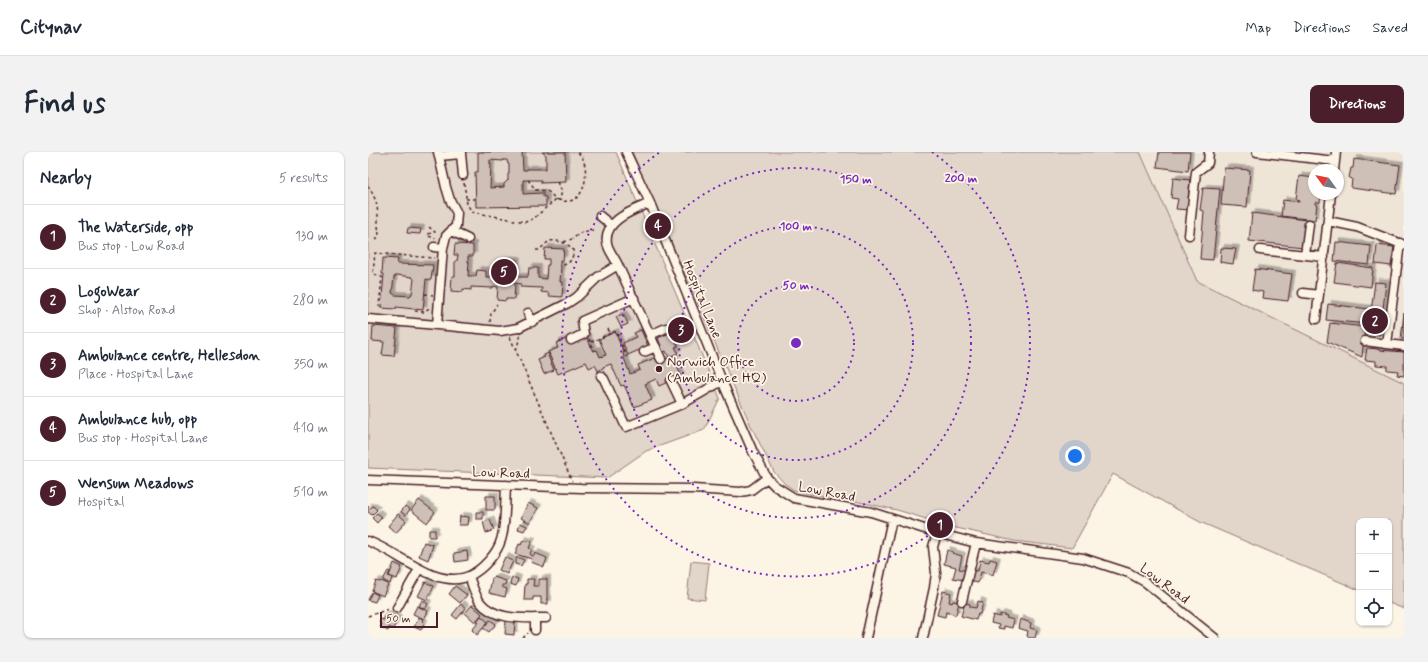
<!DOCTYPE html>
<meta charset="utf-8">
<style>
body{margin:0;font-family:Mynerve,sans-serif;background:#f2f2f3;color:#1f2937}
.controls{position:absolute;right:12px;bottom:12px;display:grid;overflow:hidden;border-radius:8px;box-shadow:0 1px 3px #0004}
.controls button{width:36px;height:36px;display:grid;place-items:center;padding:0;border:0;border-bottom:1px solid #e0e1e3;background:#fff;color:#1f2937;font:20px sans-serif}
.compass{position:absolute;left:940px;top:12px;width:36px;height:36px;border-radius:50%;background:#fff;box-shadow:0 1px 3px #0004;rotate:303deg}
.scale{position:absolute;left:12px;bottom:10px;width:58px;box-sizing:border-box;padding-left:4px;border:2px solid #4a1f2b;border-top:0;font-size:11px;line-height:14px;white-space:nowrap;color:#4a1f2b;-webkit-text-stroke:3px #fcf5e5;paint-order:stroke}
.you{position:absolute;left:707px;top:304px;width:14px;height:14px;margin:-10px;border:3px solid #fff;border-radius:50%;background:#1a73e8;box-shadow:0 0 0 6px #1a73e833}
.badge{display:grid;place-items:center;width:26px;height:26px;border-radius:50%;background:#4a1f2b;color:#fff;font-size:13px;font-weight:700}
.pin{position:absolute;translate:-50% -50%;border:2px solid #fff;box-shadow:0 1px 4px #0006}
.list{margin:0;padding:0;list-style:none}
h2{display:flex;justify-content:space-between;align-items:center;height:52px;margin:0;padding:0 16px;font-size:17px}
h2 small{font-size:13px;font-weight:400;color:#747a83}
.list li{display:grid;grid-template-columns:26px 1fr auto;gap:12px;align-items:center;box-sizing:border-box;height:64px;padding:0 16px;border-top:1px solid #e0e1e3}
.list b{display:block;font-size:15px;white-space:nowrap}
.list p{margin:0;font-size:13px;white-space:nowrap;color:#747a83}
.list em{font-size:13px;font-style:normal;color:#747a83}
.icon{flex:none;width:22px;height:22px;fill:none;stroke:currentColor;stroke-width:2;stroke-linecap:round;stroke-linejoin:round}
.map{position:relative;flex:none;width:1036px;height:486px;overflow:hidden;border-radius:8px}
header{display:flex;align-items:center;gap:24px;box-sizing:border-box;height:56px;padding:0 20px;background:#fff;border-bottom:1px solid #e0e1e3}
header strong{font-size:19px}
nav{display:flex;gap:22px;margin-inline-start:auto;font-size:14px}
.intro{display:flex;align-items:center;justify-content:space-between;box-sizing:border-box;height:96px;padding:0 24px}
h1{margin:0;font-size:28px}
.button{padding:10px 18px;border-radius:8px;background:#4a1f2b;color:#fff;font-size:14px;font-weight:700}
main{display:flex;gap:24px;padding:0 24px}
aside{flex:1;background:#fff;border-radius:8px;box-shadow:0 1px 3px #0004}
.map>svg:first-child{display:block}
</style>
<header>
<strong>Citynav</strong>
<nav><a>Map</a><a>Directions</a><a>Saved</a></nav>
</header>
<div class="intro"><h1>Find us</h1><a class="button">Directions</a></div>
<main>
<aside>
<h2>Nearby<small>5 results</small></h2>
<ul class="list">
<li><span class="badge">1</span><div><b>The Waterside, opp</b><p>Bus stop · Low Road</p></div><em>130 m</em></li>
<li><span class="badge">2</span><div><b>LogoWear</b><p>Shop · Alston Road</p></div><em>280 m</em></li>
<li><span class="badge">3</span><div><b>Ambulance centre, Hellesdon</b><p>Place · Hospital Lane</p></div><em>350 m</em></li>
<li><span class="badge">4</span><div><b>Ambulance hub, opp</b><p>Bus stop · Hospital Lane</p></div><em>410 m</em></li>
<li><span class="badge">5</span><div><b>Wensum Meadows</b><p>Hospital</p></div><em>510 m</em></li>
</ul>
</aside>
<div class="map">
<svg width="1036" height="486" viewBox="0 0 1036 486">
<defs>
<filter id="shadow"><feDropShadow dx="3.5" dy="-3.5" stdDeviation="0" flood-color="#0004"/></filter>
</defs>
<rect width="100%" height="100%" fill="#fcf5e5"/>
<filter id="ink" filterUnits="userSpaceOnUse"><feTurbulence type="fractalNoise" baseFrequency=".025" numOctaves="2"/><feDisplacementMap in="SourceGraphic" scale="8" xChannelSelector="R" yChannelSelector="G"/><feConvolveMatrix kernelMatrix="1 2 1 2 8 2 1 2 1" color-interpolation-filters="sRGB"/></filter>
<g filter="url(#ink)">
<!-- built -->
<path fill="#eee5d7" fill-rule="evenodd" d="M772 0H1036V231L829 129ZM946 18H970V42H946Z"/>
<!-- green -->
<path fill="#e2d5ca" stroke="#967a7a" d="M0 0H248L352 246 336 278 278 299 239 326 0 316Z
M264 0H772L829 129 1036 231V457L1021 451V369H991V438L832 370 745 322 704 396 646 389 584 375 529 358 482 348 442 342 426 338 417 332 406 320 383 274Z
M323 409 341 411 337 448 319 446Z"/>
<!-- building -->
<path fill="#cfc0b7" stroke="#4a1f2b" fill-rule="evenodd" filter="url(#shadow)" d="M110 0H154L155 18H159V17H178V3L174 0H197L198 30 173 31V28H155V42L175 41V45H178V54L108 55 107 20H110ZM122 8 135 9V8H139L140 12H141V22H140V28L136 32V35L122 36 123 12H122Z
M791 0H822L820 19 789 15Z
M986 7 1032 13 1028 42 983 36 984 27 981 26 983 16H985Z
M856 16 882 18 879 55 853 53Z
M931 24 946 26V42H953L952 50H947V52H949L947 68 913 64 915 48 931 50V48L928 47Z
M805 26 822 28 820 47H823L822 58 808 57 810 47 803 46Z
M835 36 852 37 845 108 832 107 836 59 832 58Z
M884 61 938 68 935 95 881 89Z
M40 76 53 77 52 82 39 81Z
M968 90 1003 94 1001 113 966 109Z
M87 92 105 93V104H100V110H101L100 124H108L109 118 118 119V125H126L125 128 134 129V122H124V113L135 114V108H149L147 125H160L161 116H170V126L178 127 179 113H181V107H176L177 96 196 97 195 108H192V113L193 114 192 130H195L194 145 181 144V141L173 140 174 136 152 135 153 132 147 131 146 147H138V149L129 148 130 135 125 134V136L103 135V138L95 137V140L83 139 84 124H87V109H89L90 103H86Z
M1009 93 1026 95 1023 114 1007 112Z
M853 96 868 97 865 112 852 110Z
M15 106 30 107 29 112 65 113 63 128 58 127 55 158 28 155V157L13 156 16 122H14ZM29 123 44 125 46 127 44 142 42 144 27 143 24 141 26 125Z
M969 111 1005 116 1003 135 966 130Z
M887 117 924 122 920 149 894 146 895 140 884 138Z
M1007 130 1018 131 1012 183 1000 182Z
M960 152 1001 157 999 172 958 168Z
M1036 161V187H1033Z
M255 162 260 172 253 175 248 165Z
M962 171 997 175 994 205 959 190Z
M5 174 29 176 26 204 14 203 16 190 4 189Z
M273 178 280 194 260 203 255 191 268 185 266 181Z
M247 180 256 201H255L256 206 262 222 272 218 270 213 287 206 290 211 305 204 313 224 291 234 288 227 277 232 284 248 266 255 256 233 253 234 243 212 235 215V216L230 219 227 213 221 216 218 210 190 222 180 200 190 196 188 191 201 186 218 184 225 199 229 198 232 205 238 203 231 187Z
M304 180 310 194 307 195 310 201 301 205 298 199 295 200 290 186Z
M999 196 1010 197V198L1036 200V224L1029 223 1030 219 1019 218V214L1008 213V209L997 208Z
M181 201 182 203 180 204 186 218 176 222 170 208 177 205 176 203Z
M118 344H127V358H118Z
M51 348 67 360 59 371 43 358Z
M160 351 170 356 162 371 153 366Z
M0 354 2 356 5 354 9 358 4 363 0 360Z
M37 354 42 357 38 363 33 360Z
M108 360H115V367H108Z
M9 361 14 365 9 371 4 366Z
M30 362 38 369 28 381 20 374Z
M92 364 101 365 100 373H91Z
M122 368 126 378 118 381 115 370Z
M152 371 159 374 156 379 150 377Z
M61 378H67V385H61Z
M155 388 160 390 161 388 164 389 161 396 164 398 162 401 163 403 166 404 167 401 179 406 176 415 163 410 164 407 147 402 151 392 153 393Z
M56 390 65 393 60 408 51 404Z
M579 398 585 400 584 401 594 404 591 417 597 418 595 428 585 426 588 415 576 412Z
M99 399 100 408 87 410 86 401Z
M137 405 145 409 139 422 131 418Z
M149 405 156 408 153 414 147 412Z
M622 407 629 409 625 423 613 420 610 431 602 429 604 418 610 419 612 408 621 410Z
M26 411 34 415 29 427 21 424Z
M20 419 22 420 20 424 24 426 22 432 15 428Z
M126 425 138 429 137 433H134V435L139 437 137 445 121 441 124 426H126Z
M144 425 150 427 148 434 142 432Z
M159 427H166L165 434H171V427H179V447H180V452H173V445H165V448H156L157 432H159Z
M8 429 12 430 13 429 20 432 15 444 4 439Z
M57 430 66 434 59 448 50 444Z
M87 434 99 443 92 451 81 442Z
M575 439 583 441 581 450 584 451 585 449 591 450 588 463 578 460 577 465 569 463Z
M4 440 10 443 7 450 0 448Z
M54 448 60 452 57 457 51 454Z
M610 449 615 451 612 462H610L608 468 593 464 597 451 602 452V455L608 456Z
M93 452 98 456 89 467 84 463Z
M104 453 114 462 107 470 97 461Z
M49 454 60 459 56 467 45 462Z
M18 462 30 467 25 477 21 475 20 479 12 475 13 472 11 471 12 467 16 468Z
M632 462 639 464 638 466 646 468 644 476 636 474V477L630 476 631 473 623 471 625 463 632 465Z
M113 464 120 470 109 483 104 478 111 470 109 469Z
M51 465 55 467 54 469 56 471 53 478 46 475Z
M652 467 663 471 662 476 669 478 667 486H661L659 484 660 479 650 476Z
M122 468 128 472 121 480 115 476Z
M138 468 147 469 146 483 137 482Z"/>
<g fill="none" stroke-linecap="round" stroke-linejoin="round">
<!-- minor casing -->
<g stroke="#4a1f2b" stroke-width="11">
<path id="minor" d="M70 0 78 35 82 48 89 61 88 74 78 84 75 96 69 173 132 179 150 176 200 151 209 145 230 125 250 113C247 106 240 98 239 91 235 68 266 58 282 51
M258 0 282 51 354 229 385 300 399 326 407 334 426 346 503 360 569 381 608 391 715 406 761 421 777 430 847 486
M889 0 967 9
M93 2 95 23
M71 4 93 2V0
M966 18 968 0
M232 64 243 73
M960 69 989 75 1036 93
M83 79 100 87
M821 83 828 20 840 11 841 0
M1032 91 1019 192 1036 194
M66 95 75 96
M892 98 956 105
M937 103 941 72
M250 113 293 207
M935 141 951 143
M160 161 164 170
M0 167 69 173
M948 167 963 42
M282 183 298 176
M203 188 216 182 214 169 266 146
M997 189 1019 192
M276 200 288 195
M233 224 236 227 258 275 314 252 354 229
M303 229 314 252
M0 328 213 336 325 337 373 340 383 338 399 326
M0 389C23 398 42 414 65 423 76 427 90 429 101 424 114 418 129 402 133 388 138 372 137 350 138 333
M101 424C104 433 107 443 112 450 127 469 157 466 178 466
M594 449 608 391
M29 456 51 417
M167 478V466
M498 486 524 367
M555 486 566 436 568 421 565 395 569 381"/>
</g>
<!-- path -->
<path stroke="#4a1f2b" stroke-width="1.5" stroke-dasharray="3 3" stroke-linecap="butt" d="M160 28 168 38C172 38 179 38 182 41 186 45 186 47 191 48
M190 30C193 37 195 41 191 48 215 56 222 25 215 7 214 4 212 3 210 0
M96 31 99 52 104 60 157 70 165 67 188 47
M0 34C10 49 10 57 10 74 11 81 12 84 7 89
M98 47H108
M61 75 67 80 60 82V84L67 86V87
M196 90 204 87 214 80 225 78
M168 98H171L181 89C190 88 199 90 205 98 206 106 201 114 192 113
M57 142 65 143
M13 155 11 154 14 125 10 124 5 121 7 101 66 106
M47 159 55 160 63 155
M122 170 123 162 129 152
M240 177 243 182
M142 185 204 329
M221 187 227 199
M223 190 248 179 259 205
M148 198 153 182
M0 464 21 457
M155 486 160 481"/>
<!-- minor -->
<use href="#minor" stroke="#fcf5e5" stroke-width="8"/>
</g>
</g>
<!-- distance rings -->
<g fill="none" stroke="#7b2cbf" stroke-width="2" stroke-dasharray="2 4">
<circle cx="428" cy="191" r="58"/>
<circle cx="428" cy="191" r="117"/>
<circle cx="428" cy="191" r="175"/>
<path d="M564 0A234 234 0 1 1 292 0"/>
</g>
<!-- markers -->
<circle fill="#4a1f2b" stroke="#fcf5e5" stroke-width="1.5" cx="291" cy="217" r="4"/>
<g text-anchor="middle" stroke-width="3.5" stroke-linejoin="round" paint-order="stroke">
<!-- street labels -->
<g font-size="14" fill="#4a1f2b" stroke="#fcf5e5">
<text transform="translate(335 147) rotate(68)" y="5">Hospital Lane</text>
<text transform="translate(133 320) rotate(2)" y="5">Low Road</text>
<text transform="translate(459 339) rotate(11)" y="5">Low Road</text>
<text transform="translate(797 431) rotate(37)" y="5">Low Road</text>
</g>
<!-- poi labels -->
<g font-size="14" fill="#4a1f2b" stroke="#fcf5e5" text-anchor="start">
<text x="299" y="214">Norwich Office<tspan x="299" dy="16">(Ambulance HQ)</tspan></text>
</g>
</g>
<circle cx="428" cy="191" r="6" fill="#7b2cbf" stroke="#fcf5e5" stroke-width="2"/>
<g font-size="12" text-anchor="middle" font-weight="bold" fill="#7b2cbf" stroke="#fcf5e5" stroke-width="3.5" stroke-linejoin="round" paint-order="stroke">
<text x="593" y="30">200 m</text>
<text x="488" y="31">150 m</text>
<text x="428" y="78">100 m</text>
<text x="428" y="137">50 m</text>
</g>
</svg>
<div class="controls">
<button>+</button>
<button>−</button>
<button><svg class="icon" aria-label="locate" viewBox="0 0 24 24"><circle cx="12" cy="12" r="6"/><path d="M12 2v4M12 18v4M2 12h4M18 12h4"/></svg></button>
</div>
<svg class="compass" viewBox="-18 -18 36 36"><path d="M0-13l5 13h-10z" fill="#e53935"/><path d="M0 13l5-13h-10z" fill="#747a83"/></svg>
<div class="scale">50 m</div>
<div class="you"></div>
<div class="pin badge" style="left:572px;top:373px">1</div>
<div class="pin badge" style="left:1007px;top:169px">2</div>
<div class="pin badge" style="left:313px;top:178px">3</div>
<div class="pin badge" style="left:290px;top:74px">4</div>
<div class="pin badge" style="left:136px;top:120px">5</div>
</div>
</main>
